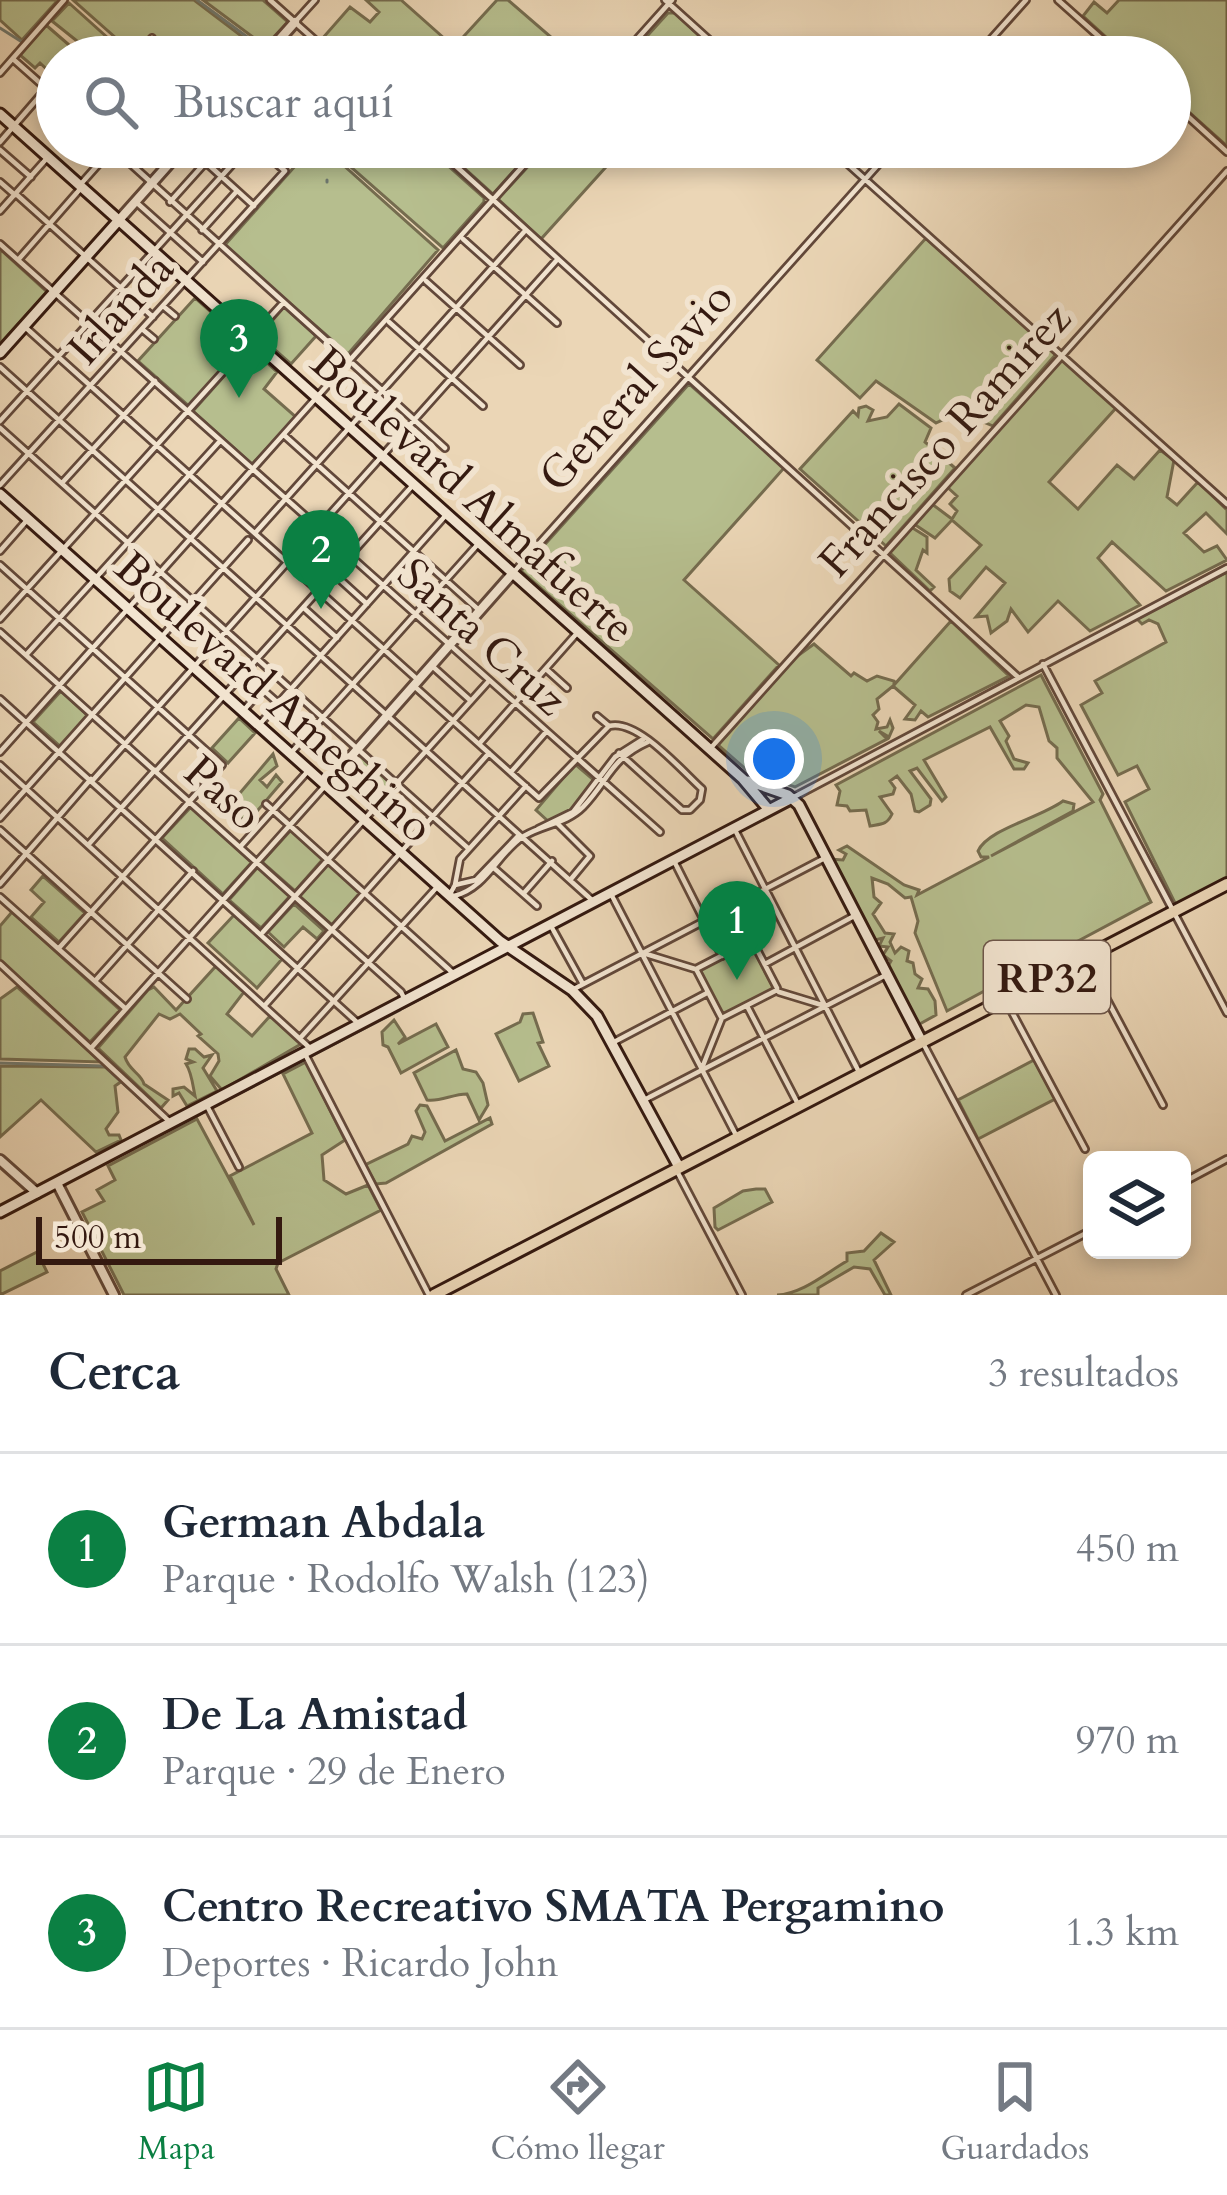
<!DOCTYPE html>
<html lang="es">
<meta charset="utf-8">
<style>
body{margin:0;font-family:Cardo,serif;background:#f2f2f3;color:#1f2937}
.controls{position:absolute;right:36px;bottom:36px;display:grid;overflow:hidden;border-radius:18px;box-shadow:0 6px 18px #0003}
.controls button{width:108px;height:108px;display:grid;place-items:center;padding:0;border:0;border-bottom:3px solid #e0e1e3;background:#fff;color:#1f2937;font:60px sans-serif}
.scale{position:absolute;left:36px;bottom:30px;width:246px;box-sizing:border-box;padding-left:12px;border:6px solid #341910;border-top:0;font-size:33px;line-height:42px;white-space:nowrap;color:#341910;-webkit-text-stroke:9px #f2e4d0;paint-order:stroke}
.you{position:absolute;left:774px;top:759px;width:42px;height:42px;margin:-30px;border:9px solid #fff;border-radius:50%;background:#1a73e8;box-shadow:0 0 0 18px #1a73e833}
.badge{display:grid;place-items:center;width:78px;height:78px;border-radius:50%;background:#0b8043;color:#fff;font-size:39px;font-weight:700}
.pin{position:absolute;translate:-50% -99px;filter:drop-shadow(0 3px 6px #0008)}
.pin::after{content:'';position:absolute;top:63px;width:42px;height:36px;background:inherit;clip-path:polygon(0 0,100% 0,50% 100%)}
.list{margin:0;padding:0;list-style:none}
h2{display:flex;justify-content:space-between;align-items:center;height:156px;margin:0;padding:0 48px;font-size:51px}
h2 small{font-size:39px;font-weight:400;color:#747a83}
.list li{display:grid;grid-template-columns:78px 1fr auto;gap:36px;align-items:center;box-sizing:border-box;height:192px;padding:0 48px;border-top:3px solid #e0e1e3}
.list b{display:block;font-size:45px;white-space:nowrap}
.list p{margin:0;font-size:39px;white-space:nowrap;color:#747a83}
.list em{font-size:39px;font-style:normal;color:#747a83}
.icon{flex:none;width:66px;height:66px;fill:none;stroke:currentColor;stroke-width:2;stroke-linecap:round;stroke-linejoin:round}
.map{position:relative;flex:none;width:1227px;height:1295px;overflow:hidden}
.search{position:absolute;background:#fff;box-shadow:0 6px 18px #0003;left:36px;right:36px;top:36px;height:132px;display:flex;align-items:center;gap:30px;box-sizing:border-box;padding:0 42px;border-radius:66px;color:#747a83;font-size:45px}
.sheet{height:732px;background:#fff}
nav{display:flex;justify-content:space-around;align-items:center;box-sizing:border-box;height:168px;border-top:3px solid #e0e1e3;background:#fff;font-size:33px;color:#747a83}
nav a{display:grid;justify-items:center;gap:6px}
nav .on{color:#0b8043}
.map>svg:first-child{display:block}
</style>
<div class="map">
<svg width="1227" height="1295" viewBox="0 0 1227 1295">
<rect width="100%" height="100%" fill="#ebd6b6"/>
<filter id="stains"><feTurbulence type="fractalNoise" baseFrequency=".00167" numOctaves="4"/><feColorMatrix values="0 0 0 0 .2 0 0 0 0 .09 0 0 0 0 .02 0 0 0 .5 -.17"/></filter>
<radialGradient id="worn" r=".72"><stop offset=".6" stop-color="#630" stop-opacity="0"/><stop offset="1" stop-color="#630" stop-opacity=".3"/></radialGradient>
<!-- green -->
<path fill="#b6be8e" stroke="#756c4f" stroke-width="3" d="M0 0H58L22 40 0 20Z
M73 0H194L261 51 255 57H177L152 35 134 54Z
M203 0H263L288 22 265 46Z
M366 0H401L454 47 497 0H508L574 57H340L321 40 350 7 370 22 379 12Z
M1119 0H1227V146L1170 95V57H1128L1083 16 1094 2 1107 13Z
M69 3 129 57H97L52 21Z
M668 13H675L712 48 705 57H628Z
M46 25 76 51 71 57H57L54 76 40 63 35 68 20 55Z
M312 147H323L438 250 348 354 224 246Z
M328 147H427L484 198V202L443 248Z
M441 147H535L493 194Z
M546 147H624L541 239 498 199Z
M926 238 1057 353 993 426C973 417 956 412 936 423L876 381 860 398 817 360Z
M0 249 47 292 0 344Z
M195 298 246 343 189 406 138 361Z
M284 307 316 336 291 364 259 336Z
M250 347 277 372 264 389 296 417 252 464 193 411Z
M1062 359 1116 408 1049 482 1078 509 1117 465 1134 479 1160 450 1174 460 1167 497 1177 505 1198 482 1227 510V534L1206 513 1184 533 1204 552 1217 546 1227 560 1166 591 1112 542 1098 558 1140 605 1090 631 1058 601 1028 632 1011 609 1007 621 991 633 987 616 976 617 1005 583 986 567 960 598 950 591 949 579 981 545 952 520 935 538 914 524 932 504 952 519 957 511 950 504 957 496 946 486Z
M689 384 784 468 684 580 779 665 713 739 521 571Z
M899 404 931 428 925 442 955 468 886 546 800 469 853 411 858 416 859 408 866 406 873 410 868 421 887 417Z
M911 527 927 537V553L923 550 916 570 934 587 930 591 889 552Z
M1227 572V879L1177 907 1125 802 1149 789 1137 766 1118 775 1081 705 1102 693 1095 681 1166 642 1158 624 1149 620 1142 624 1137 619Z
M951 621 1009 676 928 717 921 711 915 720 905 719 915 705 893 686 877 699 879 709 873 715 878 722 876 729 887 727 890 720 893 728 889 737 879 731 887 739 795 787 749 772 718 745 796 657 814 644 851 676 854 673 867 681 877 676 894 681V685Z
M1041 675 1103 794 1100 800 1151 902 947 1011 915 933 918 921 911 897 905 898 888 884 872 878 874 897 881 903 873 914 885 933 894 934 890 942 895 953 901 947 909 951 907 961 913 963 915 974 922 979 918 988 928 989 935 1001 936 1015 916 1026 887 968 891 961 883 955 888 947 879 946 883 938 871 941 828 859 843 860 846 854 839 850 847 846 904 885 919 890 917 895 989 857H981L978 851C988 829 1040 818 1063 801L1074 804 1073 811 991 856 1093 802 1057 758V748L1049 741 1039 707 1026 705 1000 721 1009 736 1006 741 1014 759 1028 763 1024 769H1014L990 727 924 760 946 797 942 801 917 768 910 771 931 799 930 805 919 812 915 811 911 794 897 776 890 781 895 788 893 794 880 797 892 814C887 825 881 824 870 826L866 810 850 811 847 806 837 805 840 791 836 785Z
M61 691 88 716 61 747 33 722Z
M239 718 255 733 228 763 212 748Z
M357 753 390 782 378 799 343 767Z
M273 754 277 766 260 780 267 787 276 775 282 782 247 823 229 806Z
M575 764 595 781 577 806 549 822 536 810Z
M191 807 252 862 223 894 162 838Z
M291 830 323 859 295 891 262 862Z
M328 864 360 893 332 925 299 896Z
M258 867 290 896 261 928 229 900Z
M43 876 85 913 59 942 31 917 44 902 31 890Z
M294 904 324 931 317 939 303 927 284 947 268 932Z
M12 912 120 1010 90 1042 0 961V926Z
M234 915 282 959 257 988 208 943Z
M750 943 774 989 723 1016 698 971Z
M216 966 244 992 227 1014 252 1036 270 1016 301 1044 222 1090 210 1076 219 1061 218 1054 198 1036 201 1034 180 1014 170 1019 159 1014 125 1057C129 1071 141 1073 144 1084L168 1100 161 1108 98 1048 148 990 154 987 176 1010Z
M17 987 101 1062 0 1059V999Z
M533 1013 543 1042 538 1043 549 1066 519 1081 496 1034 520 1022 523 1014Z
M394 1020 405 1037 398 1044 436 1024 448 1047 401 1073 388 1047 383 1045 382 1032Z
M189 1049H195L204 1057 212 1055 203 1068 217 1091 187 1106 179 1093 173 1096V1089L184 1087 195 1096C193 1087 192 1073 186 1064L193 1062 186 1059Z
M456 1050 463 1069 476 1072 483 1083 488 1105 479 1120 467 1094C452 1094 441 1102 427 1100L414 1073Z
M1034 1060 1055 1099 978 1139 958 1100Z
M306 1062 345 1140 322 1155 324 1180 346 1194 368 1185 381 1210 278 1263 276 1269 289 1295H124L82 1212 104 1201 97 1190 115 1180 108 1166 197 1119 254 1225 230 1176 312 1133 283 1074Z
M0 1066 107 1067 122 1081 115 1086 118 1112 106 1129 109 1135H119L121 1140 96 1152 41 1100 0 1137Z
M420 1105 427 1106 445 1141 490 1118 492 1124 386 1183 376 1184 365 1165 408 1144 412 1136 422 1139 425 1132 416 1111Z
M756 1189H765L772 1202 718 1230 715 1227 714 1208 743 1191Z
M881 1233 894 1242 874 1260 891 1295H885L870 1269 854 1267 818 1288V1295H777C802 1294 826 1273 847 1261V1253L864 1251Z
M37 1252 47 1272 0 1295V1271Z"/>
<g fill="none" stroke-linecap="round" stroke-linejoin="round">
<!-- stream -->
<path stroke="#70796f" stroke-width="3" d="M197 0 265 50
M0 28 22 42 60 0
M324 147 325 159
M327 180V182
M324 400 323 394 492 204
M327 413 332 417
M333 418 345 429
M362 444 365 447
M367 448 377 458
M385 464 387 467
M403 1008 449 984
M309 1057 400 1010
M0 1063 104 1066 166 1123
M211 1108 304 1060
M168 1131 208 1110
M161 1135 163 1133"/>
<!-- minor casing -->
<g stroke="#62483a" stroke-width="10">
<path id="minor" d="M270 0 334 57
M665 0 728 57
M1058 0 1122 57
M295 22 315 0
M74 57 81 49 93 57
M135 57 152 38
M621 57 672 0
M975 57 1026 0
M13 59 57 98
M0 73 64 0
M1170 100 1227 152
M0 142 57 76
M112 147 348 360
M146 147 167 166
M189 147 254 206
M435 147 1018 677
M829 147 1227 504
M0 150 31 177
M0 182 15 195
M80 185 112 149
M16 194 153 317
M136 202 203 262
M170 202 205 163
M0 211 48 157
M202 230 237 191
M463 239 557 323
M0 244 660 832
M18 260 81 188
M426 281 520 365
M163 306 175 316
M389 322 483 406
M25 327 418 680
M142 329 154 339
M251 338 283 303
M353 364 445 448
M0 367 593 901
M0 421 248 147
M0 428 469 849
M284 435 480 611
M62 483 155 381
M0 485 285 171 258 147
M256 532 524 232
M302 545 367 604
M0 551 28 519
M0 565 222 765 59 948
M513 573 894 147
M305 609 337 638
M0 619 249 343
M0 632 401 992 405 1000
M26 655 220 441
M1043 664 1227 1013
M431 665 471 701
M546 669 567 688
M253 681 278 703
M413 685 539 798 609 726
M0 699 359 1024
M243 711 275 675
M597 716 609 726C637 718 681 770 702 789L700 800 690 810H682L619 753
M258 726 446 515
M479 744 578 632
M709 750 1227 171
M0 752 540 147
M291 753 479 543
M0 765 311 1049
M157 770 414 484
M511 772 546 732
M93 780 556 261
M792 798 1227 568
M266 804 454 974
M0 818 248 540
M557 823 590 856 571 879
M734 828 860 1074
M538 829 573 812 615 757 645 738
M0 830 187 999
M89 844 155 770
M240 847 308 771
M673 859 722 956
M495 869 537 906
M0 884 91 779
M455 885 476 880 519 835
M610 892 737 1137
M524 893 552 861
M449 896 455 885 460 859 526 786
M454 896C487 888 498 852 524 836 544 824 566 824 583 807 609 780 610 759 648 742
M0 897 126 1009
M551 926 583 984
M263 932 488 682
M752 940 777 988
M752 940 765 889
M643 953 695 969
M1085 958 1163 1105
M0 964 171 1123
M765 964 856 915
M696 969 752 940
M696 969 721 1017
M95 981 193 871
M572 990 823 859
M779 992 825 1006
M1005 999 1085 1149
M266 1004 489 753
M747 1006 799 1106
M722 1018 777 990
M302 1036 438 886
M614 1042 707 993
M924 1045 1056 1295
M92 1047 324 787
M305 1054 429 1295
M702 1068 722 1018
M644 1100 884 976
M206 1104 239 1167
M678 1173 742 1295
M1182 1183 1227 1159
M966 1295 1092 1230"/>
</g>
<!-- tertiary casing -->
<g stroke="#62483a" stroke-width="14">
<path id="tertiary" d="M264 57 295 22
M119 220 184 147
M325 786 513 573
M0 1160 37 1193
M57 1183 114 1295"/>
</g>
<!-- secondary casing -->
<g stroke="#341910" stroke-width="15">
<path id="secondary" d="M0 114 743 779 769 810
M0 353 119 220
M0 494 500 941 572 990 597 1016 679 1167
M748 781 788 795 799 805 922 1042
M0 1212 792 798"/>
</g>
<!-- primary casing -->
<g stroke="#341910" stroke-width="16">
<path id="primary" d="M434 1295 1227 884"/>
</g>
<!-- minor -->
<use href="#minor" stroke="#f2e4d0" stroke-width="4.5"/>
<!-- tertiary -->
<use href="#tertiary" stroke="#f2e4d0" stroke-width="8"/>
<!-- secondary -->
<use href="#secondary" stroke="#f2e4d0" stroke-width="9"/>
<!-- primary -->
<use href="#primary" stroke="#ebd6b6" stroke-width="10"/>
</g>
<g text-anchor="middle" stroke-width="12" stroke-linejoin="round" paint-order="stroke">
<!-- shield labels -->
<rect fill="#f2e4d0" stroke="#6d564a" stroke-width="3" x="984" y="941" width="126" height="72" rx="9"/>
<g font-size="42" font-weight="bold" fill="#341910">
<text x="1047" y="992">RP32</text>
</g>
<!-- street labels -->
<g font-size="45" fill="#341910" stroke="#f2e4d0">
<text transform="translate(120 308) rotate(-48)" y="16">Irlanda</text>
<text transform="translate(635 386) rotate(-48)" y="16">General Savio</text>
<text transform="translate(944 439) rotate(-48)" y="16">Francisco Ramirez</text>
<text transform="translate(474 494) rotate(42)" y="16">Boulevard Almafuerte</text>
<text transform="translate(483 636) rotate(42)" y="16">Santa Cruz</text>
<text transform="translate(275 696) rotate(42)" y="16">Boulevard Ameghino</text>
<text transform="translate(224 792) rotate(42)" y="16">Paso</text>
</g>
</g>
<rect width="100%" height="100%" filter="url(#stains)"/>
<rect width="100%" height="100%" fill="url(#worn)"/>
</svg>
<div class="controls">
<button><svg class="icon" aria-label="layers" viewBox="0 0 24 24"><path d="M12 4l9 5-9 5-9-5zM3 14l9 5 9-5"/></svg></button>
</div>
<div class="scale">500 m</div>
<div class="you"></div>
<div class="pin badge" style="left:737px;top:980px">1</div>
<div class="pin badge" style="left:321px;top:609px">2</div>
<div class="pin badge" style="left:239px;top:398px">3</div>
<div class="search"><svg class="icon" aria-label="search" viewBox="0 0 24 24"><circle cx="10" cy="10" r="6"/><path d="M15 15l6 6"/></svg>Buscar aquí</div>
</div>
<section class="sheet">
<h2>Cerca<small>3 resultados</small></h2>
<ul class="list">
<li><span class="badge">1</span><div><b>German Abdala</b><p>Parque · Rodolfo Walsh (123)</p></div><em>450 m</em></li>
<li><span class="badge">2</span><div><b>De La Amistad</b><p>Parque · 29 de Enero</p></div><em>970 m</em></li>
<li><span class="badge">3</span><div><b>Centro Recreativo SMATA Pergamino</b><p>Deportes · Ricardo John</p></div><em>1.3 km</em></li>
</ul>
</section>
<nav>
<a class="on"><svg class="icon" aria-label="map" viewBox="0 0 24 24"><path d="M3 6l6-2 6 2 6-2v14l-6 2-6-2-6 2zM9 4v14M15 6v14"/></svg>Mapa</a>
<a><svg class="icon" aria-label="directions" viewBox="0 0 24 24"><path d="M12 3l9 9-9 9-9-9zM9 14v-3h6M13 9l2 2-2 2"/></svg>Cómo llegar</a>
<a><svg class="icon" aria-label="saved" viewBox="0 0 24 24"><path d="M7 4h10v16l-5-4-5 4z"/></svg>Guardados</a>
</nav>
